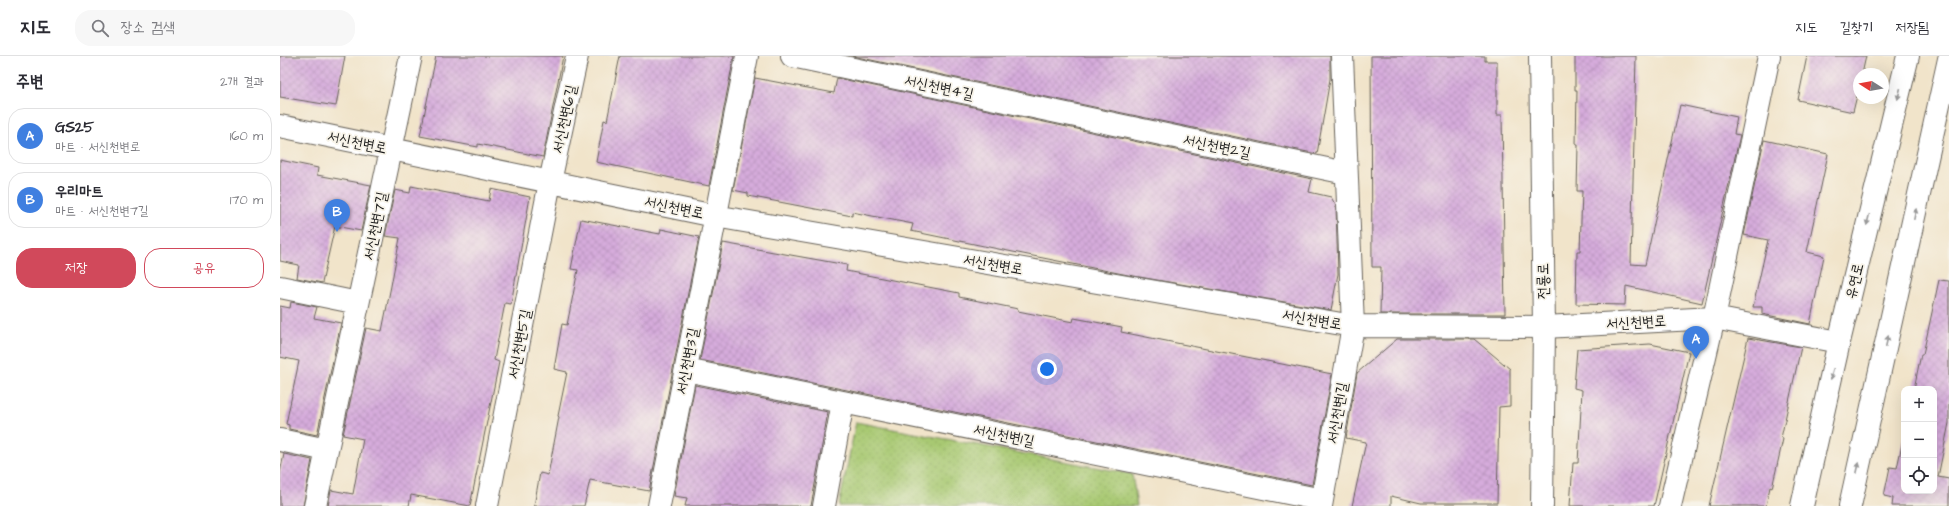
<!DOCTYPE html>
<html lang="ko">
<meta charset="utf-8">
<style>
body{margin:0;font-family:"Architects Daughter","Poor Story",sans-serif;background:#f7f7f7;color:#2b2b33}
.controls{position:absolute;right:12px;bottom:12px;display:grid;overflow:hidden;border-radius:8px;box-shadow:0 4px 16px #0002}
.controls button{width:36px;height:36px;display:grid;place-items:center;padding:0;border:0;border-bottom:1px solid #e1e1e2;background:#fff;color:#2b2b33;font:20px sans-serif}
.compass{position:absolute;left:1573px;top:12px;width:36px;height:36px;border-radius:50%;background:#fff;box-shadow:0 4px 16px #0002;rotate:281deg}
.you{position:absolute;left:767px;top:313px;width:14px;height:14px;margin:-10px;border:3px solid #fff;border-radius:50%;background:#1a73e8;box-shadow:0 0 0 6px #1a73e833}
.badge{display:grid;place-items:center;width:26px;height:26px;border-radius:50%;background:#d1495b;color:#fff;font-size:13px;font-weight:700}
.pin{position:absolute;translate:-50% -33px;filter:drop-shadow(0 1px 2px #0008)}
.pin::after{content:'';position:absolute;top:21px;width:14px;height:12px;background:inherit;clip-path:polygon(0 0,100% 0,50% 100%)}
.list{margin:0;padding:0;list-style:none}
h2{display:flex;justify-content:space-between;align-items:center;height:52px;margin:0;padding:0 16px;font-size:17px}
h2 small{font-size:13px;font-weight:400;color:#7c7c81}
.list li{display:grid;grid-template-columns:26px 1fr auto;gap:12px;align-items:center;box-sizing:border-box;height:56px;margin:0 8px 8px;padding:0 8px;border:1px solid #e1e1e2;border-radius:16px}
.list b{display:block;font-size:15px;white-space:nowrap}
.list p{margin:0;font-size:13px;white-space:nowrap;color:#7c7c81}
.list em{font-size:13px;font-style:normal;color:#7c7c81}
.actions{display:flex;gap:8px;padding:12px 16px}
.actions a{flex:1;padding:9px 0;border:1px solid #d1495b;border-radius:16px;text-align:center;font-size:14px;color:#d1495b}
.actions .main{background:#d1495b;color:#fff}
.icon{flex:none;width:22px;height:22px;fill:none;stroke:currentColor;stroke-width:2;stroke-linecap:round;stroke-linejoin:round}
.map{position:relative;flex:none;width:1669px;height:450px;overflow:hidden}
header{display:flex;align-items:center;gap:24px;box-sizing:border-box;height:56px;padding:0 20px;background:#fff;border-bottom:1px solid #e1e1e2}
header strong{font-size:19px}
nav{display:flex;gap:22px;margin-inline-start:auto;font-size:14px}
.search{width:280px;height:36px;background:#f7f7f7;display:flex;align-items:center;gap:10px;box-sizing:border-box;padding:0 14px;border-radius:16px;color:#7c7c81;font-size:15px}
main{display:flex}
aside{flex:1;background:#fff}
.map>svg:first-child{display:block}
</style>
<header>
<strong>지도</strong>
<div class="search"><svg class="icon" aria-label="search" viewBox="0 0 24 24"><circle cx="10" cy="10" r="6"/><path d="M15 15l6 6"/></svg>장소 검색</div>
<nav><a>지도</a><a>길찾기</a><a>저장됨</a></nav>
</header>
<main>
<aside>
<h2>주변<small>2개 결과</small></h2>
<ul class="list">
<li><span class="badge" style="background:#3f7fe0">A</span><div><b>GS25</b><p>마트 · 서신천변로</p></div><em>160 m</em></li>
<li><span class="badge" style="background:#3f7fe0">B</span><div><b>우리마트</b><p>마트 · 서신천변7길</p></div><em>170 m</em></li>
</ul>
<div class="actions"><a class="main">저장</a><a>공유</a></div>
</aside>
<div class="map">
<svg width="1669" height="450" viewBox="0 0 1669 450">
<defs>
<pattern id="park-dots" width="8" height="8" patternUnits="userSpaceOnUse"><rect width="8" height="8" fill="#a8c972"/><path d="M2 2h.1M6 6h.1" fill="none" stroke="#90ac62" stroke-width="1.8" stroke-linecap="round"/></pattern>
<pattern id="building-cross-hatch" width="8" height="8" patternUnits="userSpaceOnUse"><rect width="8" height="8" fill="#d6acdc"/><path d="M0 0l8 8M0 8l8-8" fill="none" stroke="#b793bc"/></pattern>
</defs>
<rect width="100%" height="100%" fill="#f7f3e8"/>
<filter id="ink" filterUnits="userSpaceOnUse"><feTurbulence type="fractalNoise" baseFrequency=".025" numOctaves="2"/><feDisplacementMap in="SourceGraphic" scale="8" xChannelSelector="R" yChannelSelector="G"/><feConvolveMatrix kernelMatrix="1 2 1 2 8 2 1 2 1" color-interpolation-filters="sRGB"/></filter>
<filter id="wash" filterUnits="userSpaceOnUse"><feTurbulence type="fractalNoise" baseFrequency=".012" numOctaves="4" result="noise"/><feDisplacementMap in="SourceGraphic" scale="16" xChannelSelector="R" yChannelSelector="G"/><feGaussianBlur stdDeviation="0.9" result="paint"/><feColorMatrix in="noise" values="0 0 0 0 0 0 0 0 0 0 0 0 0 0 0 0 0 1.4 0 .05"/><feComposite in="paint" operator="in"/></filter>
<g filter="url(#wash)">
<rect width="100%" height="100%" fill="#f1e4ca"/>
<!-- park -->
<path fill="url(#park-dots)" stroke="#627247" d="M576 366 852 418 857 450H559Z"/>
<g id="blocks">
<!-- building -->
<path fill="url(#building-cross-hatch)" d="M0 0H65L56 50 0 41Z
M156 0H283L263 101 198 88V91L140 80Z
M340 0H454L429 130 316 106 324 64 327 65Z
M572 0H1050V23L1037 98Z
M1091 0H1205V5H1217V59H1222L1225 258H1100L1101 211H1092Z
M1295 0H1356L1351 208 1365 209 1400 49 1457 61 1454 78 1460 79 1422 247 1346 230 1345 249 1296 248 1297 195H1300L1302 135H1297L1298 89H1296L1297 34H1295Z
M1527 0H1586L1582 18H1579V31L1573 56 1518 44Z
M475 22 554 37 557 22 1032 123 1029 136 1051 141 1056 150 1058 218 1051 254 848 219 733 196 631 175 633 168 572 156V160L468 140V137L453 134Z
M1484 84 1548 98 1527 196 1544 200 1530 268 1482 258V251H1473L1488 184 1464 179Z
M0 104 38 112 37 119 91 129 81 175 55 170 42 227 17 222 19 209 0 205Z
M131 130 209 145 211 133 250 141 231 248 225 247 214 304 219 306 190 450 131 439 129 450H48L51 434 73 438 83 383 63 379 86 272 102 275 111 230 120 182 105 180 115 134 130 137Z
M301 163 380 178 381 173 419 181 369 435 310 424 304 450H254L260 417 268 419 279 361 278 360 287 316 274 313 282 268 287 269 298 214 291 213Z
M443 187 567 209 566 215 679 237V241L738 253V255L793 266 794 262 842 271 841 276 1052 318 1032 429 420 304Z
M1659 224 1669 225V367L1658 421 1669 423V450H1612L1613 442 1604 440 1610 411 1617 412 1624 379V435H1654V333H1634L1641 298H1643Z
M11 246 37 251 34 262 61 267 37 379 9 373V369L6 368 19 305 0 301V250L10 252Z
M1468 282 1521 291 1501 382 1503 383 1492 432 1490 431 1486 450H1429Z
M1117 283H1194L1230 313V350L1219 351 1217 447H1141L1111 440V450H1072L1086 386 1066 382 1077 317Z
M1370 288 1409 296 1374 450H1290L1293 407H1298L1302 334 1294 332 1297 293Z
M415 329 548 356 531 450H405L407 442 394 440Z
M4 398 32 404 23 450H0V417Z"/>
</g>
</g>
<g filter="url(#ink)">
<use href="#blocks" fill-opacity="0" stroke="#676259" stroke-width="1"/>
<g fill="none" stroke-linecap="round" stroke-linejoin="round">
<!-- minor casing -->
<g stroke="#676259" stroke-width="24">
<path id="minor" d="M512 0 1066 117
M0 70 435 160 1073 270 1264 271 1434 262 1559 286
M0 231 78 247
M406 314 1042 444
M0 384 47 394
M35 450 131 0
M207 450 270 126 297 0
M379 450 467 0
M544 450 563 346
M1041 450 1073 270 1062 0
M1390 450 1434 262 1489 0"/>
</g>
<!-- tertiary casing -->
<g stroke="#676259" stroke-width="24">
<path id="tertiary" d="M1260 0 1264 271 1262 450
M1522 450 1559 286 1628 0
M1570 450 1669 3"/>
</g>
<!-- minor -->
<use href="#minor" stroke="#fff" stroke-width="22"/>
<!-- tertiary -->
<use href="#tertiary" stroke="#fff" stroke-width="22"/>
</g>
<!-- one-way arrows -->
<defs><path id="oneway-solid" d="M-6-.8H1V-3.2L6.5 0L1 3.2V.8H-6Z"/></defs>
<g fill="#999">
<use href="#oneway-solid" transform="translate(1619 38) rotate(104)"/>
<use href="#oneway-solid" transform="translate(1635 158) rotate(-78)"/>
<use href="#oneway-solid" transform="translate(1588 164) rotate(104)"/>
<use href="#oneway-solid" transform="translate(1607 285) rotate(-77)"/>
<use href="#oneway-solid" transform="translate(1552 318) rotate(103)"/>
<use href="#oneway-solid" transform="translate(1578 412) rotate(-77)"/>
</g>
</g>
<g text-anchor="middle" stroke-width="3.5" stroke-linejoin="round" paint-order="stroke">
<!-- street labels -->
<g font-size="15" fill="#1c1c1c" stroke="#f7f3e8">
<text transform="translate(659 31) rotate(12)" y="5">서신천변4길</text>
<text transform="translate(284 63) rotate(-78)" y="5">서신천변6길</text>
<text transform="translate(77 86) rotate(12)" y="5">서신천변로</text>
<text transform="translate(937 90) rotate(12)" y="5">서신천변2길</text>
<text transform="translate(394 151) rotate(12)" y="5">서신천변로</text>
<text transform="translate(95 170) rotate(-78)" y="5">서신천변7길</text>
<text transform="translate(713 208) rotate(10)" y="5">서신천변로</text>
<text transform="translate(1263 225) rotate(-91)" y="5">전룡로</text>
<text transform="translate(1574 225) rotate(-76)" y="5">유연로</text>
<text transform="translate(1032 263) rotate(10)" y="5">서신천변로</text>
<text transform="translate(1356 266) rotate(-3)" y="5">서신천변로</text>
<text transform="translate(239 288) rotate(-79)" y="5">서신천변5길</text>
<text transform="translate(407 305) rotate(-79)" y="5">서신천변3길</text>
<text transform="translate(1057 357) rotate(-80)" y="5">서신천변1길</text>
<text transform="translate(724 379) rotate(12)" y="5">서신천변1길</text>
</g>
</g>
</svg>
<div class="controls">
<button>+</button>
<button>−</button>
<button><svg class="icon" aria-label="locate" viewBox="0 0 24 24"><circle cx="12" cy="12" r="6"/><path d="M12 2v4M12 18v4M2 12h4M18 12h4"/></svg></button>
</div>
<svg class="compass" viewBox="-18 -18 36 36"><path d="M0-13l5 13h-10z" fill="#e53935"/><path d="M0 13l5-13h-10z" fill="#7c7c81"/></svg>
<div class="you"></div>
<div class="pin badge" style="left:1416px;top:303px;background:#3f7fe0">A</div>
<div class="pin badge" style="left:57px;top:176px;background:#3f7fe0">B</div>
</div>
</main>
